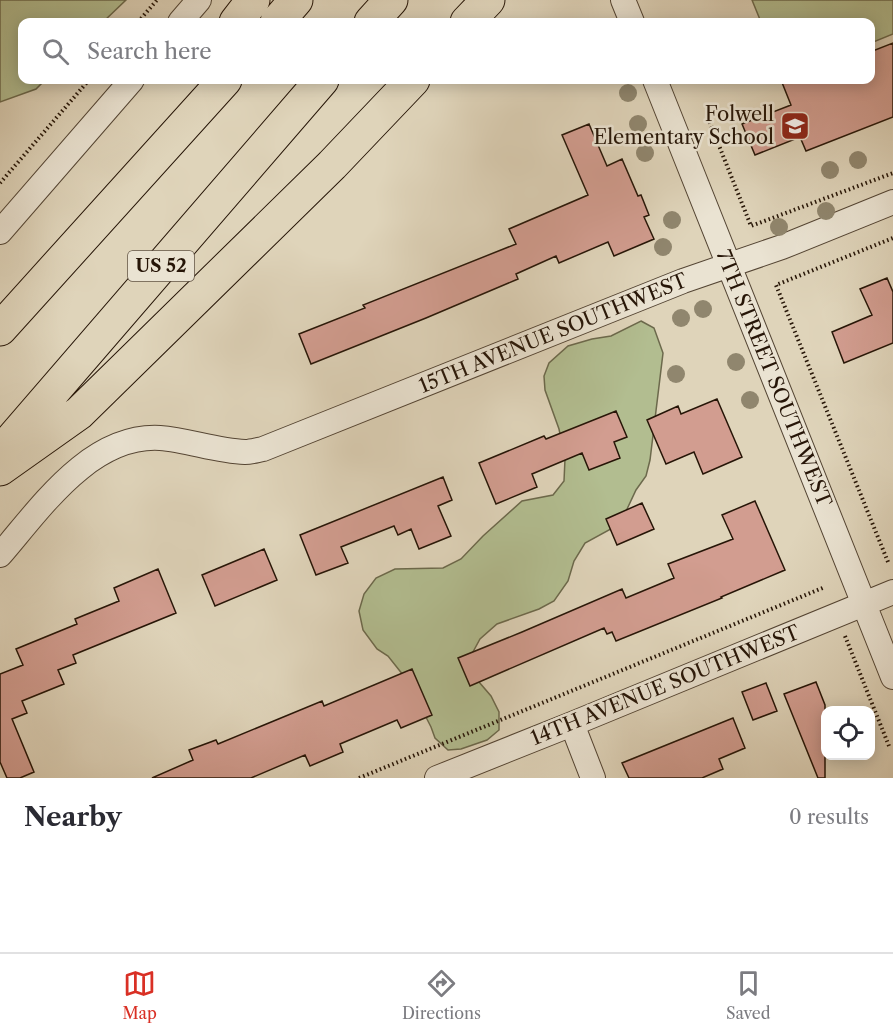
<!DOCTYPE html>
<style>
body{margin:0;font-family:"Libre Caslon Text",serif;background:#f2f2f3;color:#2b2b33}
.controls{position:absolute;right:18px;bottom:18px;display:grid;overflow:hidden;border-radius:12px;box-shadow:0 3px 15px #0003}
.controls button{width:54px;height:54px;display:grid;place-items:center;padding:0;border:0;border-bottom:2px solid #e1e1e2;background:#fff;color:#2b2b33;font:30px sans-serif}
.list{margin:0;padding:0;list-style:none}
h2{display:flex;justify-content:space-between;align-items:center;height:78px;margin:0;padding:0 24px;font-size:26px}
h2 small{font-size:20px;font-weight:400;color:#7c7c81}
.icon{flex:none;width:33px;height:33px;fill:none;stroke:currentColor;stroke-width:2;stroke-linecap:round;stroke-linejoin:round}
.map{position:relative;flex:none;width:893px;height:778px;overflow:hidden}
.search{position:absolute;background:#fff;box-shadow:0 3px 15px #0003;left:18px;right:18px;top:18px;height:66px;display:flex;align-items:center;gap:15px;box-sizing:border-box;padding:0 21px;border-radius:12px;color:#7c7c81;font-size:22px}
.sheet{height:174px;background:#fff}
nav{display:flex;justify-content:space-around;align-items:center;box-sizing:border-box;height:84px;border-top:2px solid #e1e1e2;background:#fff;font-size:16px;color:#7c7c81}
nav a{display:grid;justify-items:center;gap:3px}
nav .on{color:#d93025}
.map>svg:first-child{display:block}
</style>
<div class="map">
<svg width="893" height="778" viewBox="0 0 893 778">
<rect width="100%" height="100%" fill="#dfd4ba"/>
<filter id="stains"><feTurbulence type="fractalNoise" baseFrequency=".00333" numOctaves="4"/><feColorMatrix values="0 0 0 0 .2 0 0 0 0 .09 0 0 0 0 .02 0 0 0 .5 -.17"/></filter>
<radialGradient id="worn" r=".72"><stop offset=".6" stop-color="#630" stop-opacity="0"/><stop offset="1" stop-color="#630" stop-opacity=".3"/></radialGradient>
<!-- green -->
<path fill="#b2bd90" stroke="#6c694c" stroke-width="1.5" d="M0 0H126L103 22H22V80H45L36 89 0 102Z
M752 0H893V34L871 43 870 22H761Z
M641 321 654 328 663 353 650 460 646 476 636 490 620 524 585 543 574 561 568 581 554 601 539 609 497 624 480 639 467 663 473 675 491 696 499 712V730L487 740 461 749 448 750 435 738 431 727 407 680 388 656 377 649 363 630 359 611 364 594 376 578 395 569 443 568 461 559 483 536 522 501 553 495 564 481 565 459 559 429 545 390 544 376 549 363 568 346 592 339 611 336Z"/>
<!-- building -->
<path fill="#d29d90" stroke="#261507" stroke-width="1.5" d="M893 43V117L806 151 800 137 755 155 742 124 791 105 781 80H870V52Z
M589 124 607 166 622 159 638 196 641 195 649 215 644 217 654 239 614 256 608 242 559 263 556 256 516 274 518 279 426 318 311 364 299 334 365 308 363 305 516 244 509 229 588 195 562 135Z
M887 278 893 292V343L844 363 832 332 872 315 860 289Z
M717 399 742 457 703 474 694 452 666 464 647 420 678 406 681 414Z
M616 411 627 437 614 442 620 458 589 470 582 453 532 474 537 487 496 504 479 463 544 436 546 439Z
M443 477 452 500 438 506 451 536 419 549 411 529 398 535 394 526 341 547 348 563 316 575 300 535Z
M755 501 785 570 721 597 722 598 616 641 612 632 607 634 604 628 470 686 458 658 522 632 622 589 626 598 674 578 668 564 733 539 722 515Z
M642 503 654 529 617 545 606 519Z
M264 549 277 580 215 606 202 575Z
M158 569 176 613 73 655 76 663 58 670 64 684 22 701 27 713 12 719 34 772 20 778H7L0 762V674L23 665 16 649 77 624 75 619 119 601 114 588Z
M412 669 432 715 401 728 397 720 340 744 343 752 310 766 305 755 251 778H152L193 760 189 750 216 740 218 744 322 701 324 706Z
M816 682 825 705V778H818L784 694Z
M766 683 777 711 753 720 742 692Z
M733 718 745 748 719 759 723 769 702 778H629L622 763Z"/>
<g fill="none" stroke-linecap="round" stroke-linejoin="round">
<!-- minor casing -->
<g stroke="#544534" stroke-width="26">
<path id="minor" d="M623 0 632 22
M180 22 199 0
M655 80 893 677
M0 232 132 80
M0 555C40 509 90 434 160 438 188 440 216 451 245 452 251 452 257 450 263 449L683 281 782 247 893 202
M572 724 593 778
M437 778 572 724 893 592"/>
</g>
<!-- highway casing -->
<g stroke="#261507" stroke-width="35">
<path id="highway" d="M236 22 253 0
M277 22 296 0
M371 22 391 0
M467 22 488 0
M0 329 225 80
M0 453 322 80
M0 469 79 413 332 165 413 80"/>
</g>
<!-- path -->
<path stroke="#261507" stroke-width="4" stroke-dasharray="1.5 3" stroke-linecap="butt" d="M138 22 157 0
M708 118 751 226 893 173
M0 183 89 80
M888 562 776 285 893 238
M845 636 889 746
M359 778 825 587"/>
<!-- minor -->
<use href="#minor" stroke="#eae3d2" stroke-width="24"/>
<!-- highway -->
<use href="#highway" stroke="#dfd4ba" stroke-width="33"/>
</g>
<!-- trees -->
<g fill="#90866e">
<circle cx="628" cy="93" r="9"/>
<circle cx="638" cy="124" r="9"/>
<circle cx="645" cy="153" r="9"/>
<circle cx="858" cy="160" r="9"/>
<circle cx="830" cy="170" r="9"/>
<circle cx="826" cy="211" r="9"/>
<circle cx="672" cy="220" r="9"/>
<circle cx="779" cy="227" r="9"/>
<circle cx="663" cy="247" r="9"/>
<circle cx="703" cy="309" r="9"/>
<circle cx="681" cy="318" r="9"/>
<circle cx="736" cy="362" r="9"/>
<circle cx="676" cy="374" r="9"/>
<circle cx="750" cy="400" r="9"/>
</g>
<!-- icons -->
<defs>
<g id="school-square" transform="scale(1.5)"><rect x="-9" y="-9" width="18" height="18" rx="4" fill="#8f2418" stroke="#eae3d2"/><path d="M0-5L7-2L0 1L-7-2ZM-4 1L0 2.5L4 1V4Q0 6-4 4Z" fill="#fff"/></g>
</defs>
<g fill-rule="evenodd">
<use href="#school-square" x="795" y="126"/>
</g>
<g text-anchor="middle" stroke-width="5" stroke-linejoin="round" paint-order="stroke">
<!-- shield labels -->
<rect fill="#eae3d2" stroke="#615344" stroke-width="1.5" x="128" y="251" width="66" height="30" rx="4.5"/>
<g font-size="18" font-weight="bold" fill="#261507">
<text x="161" y="272">US 52</text>
</g>
<!-- poi labels -->
<g font-size="20" fill="#261507" stroke="#eae3d2" text-anchor="end">
<text x="774" y="121">Folwell<tspan x="774" dy="23">Elementary School</tspan></text>
</g>
<!-- street labels -->
<g font-size="20" fill="#261507" stroke="#eae3d2">
<text transform="translate(553 333) rotate(-22)" y="7">15TH AVENUE SOUTHWEST</text>
<text transform="translate(774 378) rotate(68)" y="7">7TH STREET SOUTHWEST</text>
<text transform="translate(665 685) rotate(-22)" y="7">14TH AVENUE SOUTHWEST</text>
</g>
</g>
<rect width="100%" height="100%" filter="url(#stains)"/>
<rect width="100%" height="100%" fill="url(#worn)"/>
</svg>
<div class="controls">
<button><svg class="icon" aria-label="locate" viewBox="0 0 24 24"><circle cx="12" cy="12" r="6"/><path d="M12 2v4M12 18v4M2 12h4M18 12h4"/></svg></button>
</div>
<div class="search"><svg class="icon" aria-label="search" viewBox="0 0 24 24"><circle cx="10" cy="10" r="6"/><path d="M15 15l6 6"/></svg>Search here</div>
</div>
<section class="sheet">
<h2>Nearby<small>0 results</small></h2>
<ul class="list">
</ul>
</section>
<nav>
<a class="on"><svg class="icon" aria-label="map" viewBox="0 0 24 24"><path d="M3 6l6-2 6 2 6-2v14l-6 2-6-2-6 2zM9 4v14M15 6v14"/></svg>Map</a>
<a><svg class="icon" aria-label="directions" viewBox="0 0 24 24"><path d="M12 3l9 9-9 9-9-9zM9 14v-3h6M13 9l2 2-2 2"/></svg>Directions</a>
<a><svg class="icon" aria-label="saved" viewBox="0 0 24 24"><path d="M7 4h10v16l-5-4-5 4z"/></svg>Saved</a>
</nav>
